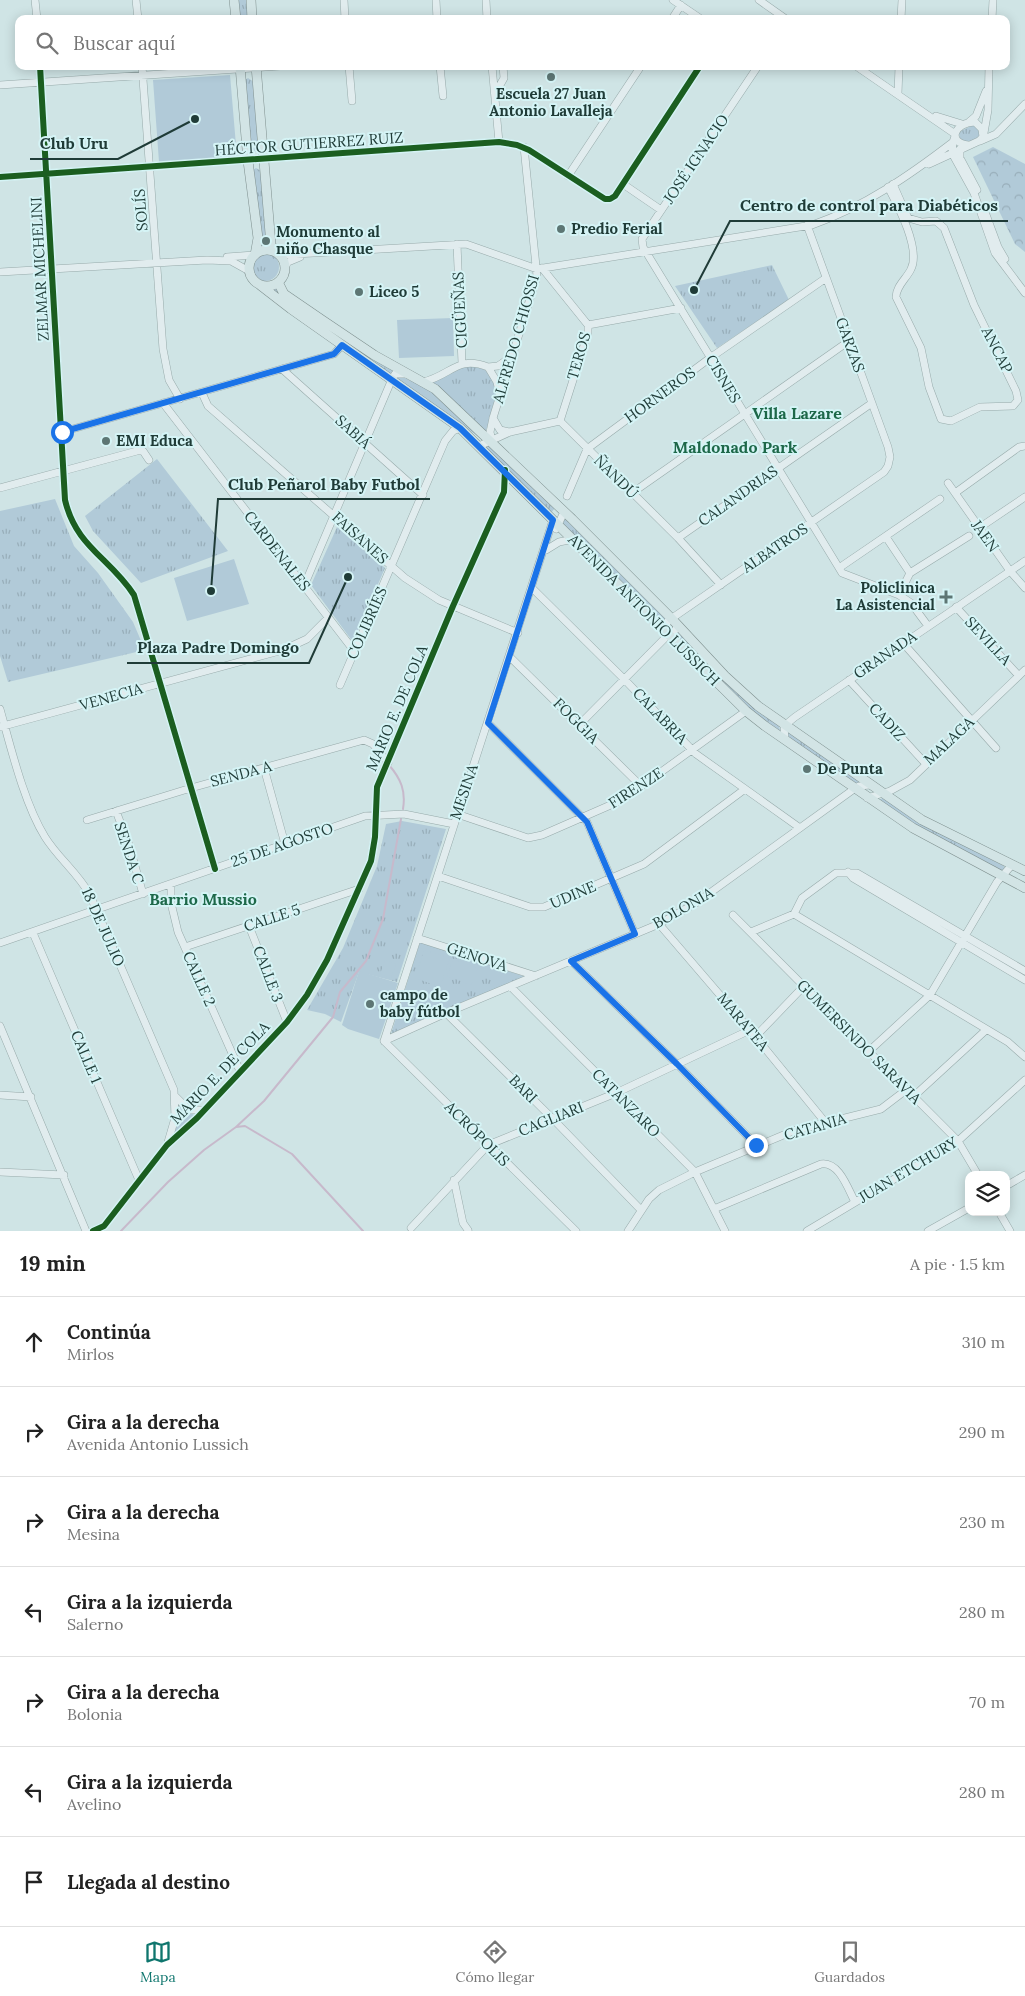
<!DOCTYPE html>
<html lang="es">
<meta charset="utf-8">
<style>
body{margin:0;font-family:Lora,serif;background:#f6f6f6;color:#222}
.controls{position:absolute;right:15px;bottom:15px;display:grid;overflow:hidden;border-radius:10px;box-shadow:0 2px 12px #0003}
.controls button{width:45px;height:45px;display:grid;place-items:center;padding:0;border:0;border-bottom:1px solid #e0e0e0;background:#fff;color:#222;font:25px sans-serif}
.stop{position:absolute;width:15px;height:15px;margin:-11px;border:4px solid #1a73e8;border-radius:50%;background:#fff}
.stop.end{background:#1a73e8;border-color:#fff;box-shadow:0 1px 5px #0008}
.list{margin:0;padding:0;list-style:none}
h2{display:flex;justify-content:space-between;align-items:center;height:65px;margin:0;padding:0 20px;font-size:21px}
h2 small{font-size:16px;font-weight:400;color:#767676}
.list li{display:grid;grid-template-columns:32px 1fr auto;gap:15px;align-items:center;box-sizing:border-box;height:90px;padding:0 20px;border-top:1px solid #e0e0e0}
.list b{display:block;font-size:19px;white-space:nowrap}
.list p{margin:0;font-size:16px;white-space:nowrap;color:#767676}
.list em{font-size:16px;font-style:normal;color:#767676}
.icon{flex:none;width:28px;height:28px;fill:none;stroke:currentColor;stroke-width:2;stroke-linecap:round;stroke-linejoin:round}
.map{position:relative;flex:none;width:1025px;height:1231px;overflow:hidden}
.search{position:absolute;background:#fff;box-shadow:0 2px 12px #0003;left:15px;right:15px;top:15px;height:55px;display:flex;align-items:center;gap:12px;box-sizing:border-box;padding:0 18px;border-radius:10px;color:#767676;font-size:19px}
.sheet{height:695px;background:#fff}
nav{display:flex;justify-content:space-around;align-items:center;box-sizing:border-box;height:70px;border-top:1px solid #e0e0e0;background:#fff;font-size:14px;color:#767676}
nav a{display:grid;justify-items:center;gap:2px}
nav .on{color:#0f766e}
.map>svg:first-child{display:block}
</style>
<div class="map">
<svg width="1025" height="1231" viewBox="0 0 1025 1231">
<defs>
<pattern id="grass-tufts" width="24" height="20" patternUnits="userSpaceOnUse" patternTransform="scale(1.25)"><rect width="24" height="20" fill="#b1cad8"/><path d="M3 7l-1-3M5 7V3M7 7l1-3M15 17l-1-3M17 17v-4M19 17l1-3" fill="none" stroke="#98aeba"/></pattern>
<pattern id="forest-crowns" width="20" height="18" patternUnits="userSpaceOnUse" patternTransform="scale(1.25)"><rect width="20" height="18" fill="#b1cad8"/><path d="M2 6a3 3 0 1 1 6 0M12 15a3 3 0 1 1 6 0" fill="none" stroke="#98aeba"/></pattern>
</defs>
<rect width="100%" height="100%" fill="#cfe4e5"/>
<!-- grass -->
<path fill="url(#grass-tufts)" d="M237 0H246L248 19H239Z
M248 78 254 82 259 148 256 152 251 150 245 80Z
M973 125 978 127 980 135C975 143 968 142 960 140L959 132Z
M256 168 261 171 268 246H260L253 170Z
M251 267a14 14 0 1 1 28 0a14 14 0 1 1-28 0Z
M772 265 789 300 717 348 675 286Z
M276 286 397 371 390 374 292 307 271 288Z
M465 366C470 367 477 366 481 368 504 377 495 415 485 431L432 383Z
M398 375 431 390 483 440 396 378Z
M488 445 555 508 551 513 484 446Z
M157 459 228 551 141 583 93 531 85 516Z
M55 499 74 546 98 573 133 622 145 650 8 682 0 656V511Z
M565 519 667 618 663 624 562 524Z
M337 527 385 568 353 642 311 585Z
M678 630 761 713 779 726 781 734 748 708 674 635Z
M786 731 861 783H856L788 739Z
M884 798 921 823 1004 866 1005 869 1002 872 918 827 876 800Z
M402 821 446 829 397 982 359 972 341 1022 325 1014 307 1010 343 948 377 866 386 824Z
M420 942 526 977 391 1034Z
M178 1105 186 1112 195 1115 171 1138 177 1126Z"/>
<!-- forest -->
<path fill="url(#forest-crowns)" d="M993 147 1025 164V252L1015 244 973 157Z"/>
<!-- pitch -->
<path fill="#b1cad8" d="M230 75 237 157 159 162 153 80Z
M453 318 454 356 399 358 397 320Z
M234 559 249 604 187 621 174 578Z
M424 950 450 958 440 987 415 978Z
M453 959 478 968 471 985 447 976Z
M385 960 396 964 391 978 380 974Z
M359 971 398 983 379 1039 348 1029 342 1025Z"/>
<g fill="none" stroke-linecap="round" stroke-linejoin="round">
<!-- stream -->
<path stroke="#c7b9cb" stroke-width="2" d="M389 765C401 779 406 791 403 809
M236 1127 264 1101 333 1017 340 992 366 961 383 919 401 819
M121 1231 168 1182 204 1150 236 1127 245 1126 292 1154 363 1231"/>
<!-- minor casing -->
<g stroke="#97aaaa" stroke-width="8">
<path id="minor" d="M35 0 37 19
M136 0 138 19
M344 0 345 19
M436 0 437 19
M486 0 487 19
M673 0 701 19
M759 0 786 19
M672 19 681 5
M901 19 902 0
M992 19 993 0
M40 66 65 500C76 547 110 558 134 595L215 869
M142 66 163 349 169 380 180 399
M349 66 352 101
M440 66 443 96
M492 66 499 142
M758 66 642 239 643 247 839 568 842 573 899 595 911 603 928 626
M856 66 955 134
M0 85 280 66
M495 94 504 78 503 66
M898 94 899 66
M936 116 962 124
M969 122 976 116 986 91
M984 133 988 110 989 66
M980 141 996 134 1025 104
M953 142 952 153 974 193 995 253 1025 293
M960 149V158L977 190
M929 164 979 141 983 137 982 129 975 122C955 122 946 142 968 145
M568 176 641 66
M0 177 499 142 517 145 529 150 605 199H610L615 196 700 66
M623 184 661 210
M888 187C898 206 921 249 911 269 907 278 896 286 896 297L921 348 929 387 941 419 951 421 980 407 1013 406 1018 400 1016 391 974 305 944 228 936 221 922 222 908 218 893 184
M985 212 998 247 1005 259
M457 244 462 363
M279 255 466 244 537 269 812 225C864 207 910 175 953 142L955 136
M227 257 254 255
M285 267 288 262 300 257
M542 268 588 325V333L560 421
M0 272 207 260 231 261 249 271
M588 325 681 308
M488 367 498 366 514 355
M282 369 423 495
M423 382C452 375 457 355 488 367L497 382 500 396
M202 393 208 406 405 578 439 600 518 633
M163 403 355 652
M493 418 500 430 510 432
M62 432 334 354 342 345
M492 441 490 432 493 418 537 276 524 147
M479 446 510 432 560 421 678 538 721 585
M948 483 1010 571 1025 588
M0 488 137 451H143L149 460
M632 493 849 341
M955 493 1019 447 1025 446
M567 496 587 449 710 358 826 278
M553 520 384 1041 576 1231
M979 528 1025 497
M556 529 564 512
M886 537 910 573
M678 538 872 403
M546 550 559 542 574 539
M839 568 940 499
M304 586 392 379 395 374H407
M532 588 625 680 696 754 800 828
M899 595 910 573 969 536
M956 607 1019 676
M664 630 668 621 884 472 888 466 890 457 888 447 807 225
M903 643 996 748
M509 656 641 786
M849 680 925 763
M340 685 445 441 453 431 460 428
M0 709C11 748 24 803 45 837 58 858 78 873 90 895L174 1090 175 1118 168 1142
M488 723 587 822 635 934
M580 724 669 634 673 633 678 626
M0 727 283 650 307 639 328 618
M785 740 784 726 795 717 1025 561
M264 768 285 844
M867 798 890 791 910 780 1025 670
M116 811 129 845 143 894
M457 814 528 838 542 835 622 800 746 711
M87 820 191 788 364 740 373 744 388 763
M848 872 853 878 1025 980
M438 876 530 907H544L644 864 745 789
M171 885V903L178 932 240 1071
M794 914 1008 1042 1025 1057
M733 915 958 1141 978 1175
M659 924 750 1030 825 1122
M249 926 287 1022
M751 932 794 914 802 898 836 873H857L1025 971
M33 933 139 1180
M417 938 536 976
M0 943 365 816 404 814 454 824
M185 947 359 889
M571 961 677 1064 756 1145
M511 987 695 1172 725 1231
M446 1013 553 1119 641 1210
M0 1026 86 1231
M756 1036 804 986
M384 1041 446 1013 659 924 696 903 854 789 859 786 870 785
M868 1052 930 995 997 882 1011 866
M0 1095 31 1097
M176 1097 189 1110H203
M913 1097 986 1030
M0 1172 64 1175
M454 1180 463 1223 468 1230
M1006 1186 1025 1175
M714 1209 821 1164C839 1161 848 1189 855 1202
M999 1212 1010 1231
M411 1228 488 1145 616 1093 750 1030
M93 1231 104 1226 167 1145 197 1118 287 1022 307 995 327 960 371 861 375 837 377 787 453 606 504 492 505 472
M628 1231 649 1199 659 1190 695 1172 793 1131 881 1109 906 1090
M807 1231 958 1141 1025 1080
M928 1231 969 1208"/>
</g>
<!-- major casing -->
<g stroke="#7f908f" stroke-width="10">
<path id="major" d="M234 0 236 19
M251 0 252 19
M240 66 248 161 258 238 255 255
M256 66 271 245 276 252
M249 268a18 18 0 1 1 36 0a18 18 0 1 1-36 0Z
M278 282 284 294 322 320 374 355 435 389 572 519 672 619 725 676 758 706 922 820 1025 871
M260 285 291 309 460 428 746 711 765 726 913 828 1025 888"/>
</g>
<!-- minor -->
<use href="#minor" stroke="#e1ecee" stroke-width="7"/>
<!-- major -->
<use href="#major" stroke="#d2e4e5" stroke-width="9"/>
<!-- cycleway casing -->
<g stroke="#d5f4f6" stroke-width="9">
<path id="cycleway" d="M40 66 65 500C76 547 110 558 134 595L215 869
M0 177 499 142 517 145 529 150 605 199H610L615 196 700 66
M93 1231 104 1226 167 1145 197 1118 287 1022 307 995 327 960 371 861 375 837 377 787 453 606 504 492 505 470"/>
</g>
<!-- cycleway -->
<use href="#cycleway" stroke="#1b5e20" stroke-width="6"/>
</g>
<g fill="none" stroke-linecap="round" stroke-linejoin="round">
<!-- route -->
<path stroke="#1a73e8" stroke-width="6" d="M62 432 334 354 342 345 460 428 553 520 488 723 587 822 635 934 571 961 677 1064 756 1145"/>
</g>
<!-- markers -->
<g fill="#5d7674" stroke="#d5f4f6" stroke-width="2">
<circle cx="551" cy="77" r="5"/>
<circle cx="561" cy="229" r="5"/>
<circle cx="266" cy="241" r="5"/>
<circle cx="359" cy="292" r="5"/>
<circle cx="106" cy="441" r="5"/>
<path d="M943.5 589.5h5v5h5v5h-5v5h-5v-5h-5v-5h5z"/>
<circle cx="807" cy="769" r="5"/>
<circle cx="370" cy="1004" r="5"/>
</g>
<g text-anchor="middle" stroke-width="4" stroke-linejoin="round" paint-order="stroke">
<!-- poi labels -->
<g font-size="15" font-weight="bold" fill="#1f3b37" stroke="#d5f4f6" text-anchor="start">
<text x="551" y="99" text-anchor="middle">Escuela 27 Juan<tspan x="551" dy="17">Antonio Lavalleja</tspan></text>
<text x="571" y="234">Predio Ferial</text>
<text x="276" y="237">Monumento al<tspan x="276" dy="17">niño Chasque</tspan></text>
<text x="369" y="297">Liceo 5</text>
<text x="116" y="446">EMI Educa</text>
<text x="935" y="593" text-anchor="end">Policlinica<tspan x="935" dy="17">La Asistencial</tspan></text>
<text x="817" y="774">De Punta</text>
<text x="380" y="1000">campo de<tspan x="380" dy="17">baby fútbol</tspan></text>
</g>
<!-- street labels -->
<g font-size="15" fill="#1f3b37" stroke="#d5f4f6">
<text transform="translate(309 144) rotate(-4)" y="5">HÉCTOR GUTIERREZ RUIZ</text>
<text transform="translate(696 159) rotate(-56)" y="5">JOSÉ IGNACIO</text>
<text transform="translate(141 210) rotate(-94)" y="5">SOLÍS</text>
<text transform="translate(40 269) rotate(-93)" y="5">ZELMAR MICHELINI</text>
<text transform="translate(460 310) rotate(-93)" y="5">CIGÜEÑAS</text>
<text transform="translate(516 339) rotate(-74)" y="5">ALFREDO CHIOSSI</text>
<text transform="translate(850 345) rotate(70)" y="5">GARZAS</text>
<text transform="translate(997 350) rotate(63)" y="5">ANCAP</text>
<text transform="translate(579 356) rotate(-74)" y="5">TEROS</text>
<text transform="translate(723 379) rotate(59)" y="5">CISNES</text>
<text transform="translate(660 395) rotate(-36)" y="5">HORNEROS</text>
<text transform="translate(353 432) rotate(42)" y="5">SABIÁ</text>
<text transform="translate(616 477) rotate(44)" y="5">ÑANDÚ</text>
<text transform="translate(738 496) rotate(-35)" y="5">CALANDRIAS</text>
<text transform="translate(985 536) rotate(54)" y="5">JAEN</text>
<text transform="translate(360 538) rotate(42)" y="5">FAISANES</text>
<text transform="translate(775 548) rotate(-34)" y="5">ALBATROS</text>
<text transform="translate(277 551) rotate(52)" y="5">CARDENALES</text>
<text transform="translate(644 610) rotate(45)" y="5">AVENIDA ANTONIO LUSSICH</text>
<text transform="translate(367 623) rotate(-66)" y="5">COLIBRÍES</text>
<text transform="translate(988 641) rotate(47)" y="5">SEVILLA</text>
<text transform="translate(885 655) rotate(-34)" y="5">GRANADA</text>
<text transform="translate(111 697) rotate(-16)" y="5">VENECIA</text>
<text transform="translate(397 708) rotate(-67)" y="5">MARIO E. DE COLA</text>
<text transform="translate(660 716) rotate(46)" y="5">CALABRIA</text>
<text transform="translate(576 721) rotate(45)" y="5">FOGGIA</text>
<text transform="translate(887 722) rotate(47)" y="5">CADIZ</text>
<text transform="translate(949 741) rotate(-43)" y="5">MALAGA</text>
<text transform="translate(241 774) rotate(-15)" y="5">SENDA A</text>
<text transform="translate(636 788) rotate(-33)" y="5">FIRENZE</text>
<text transform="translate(464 792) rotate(-71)" y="5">MESINA</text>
<text transform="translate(282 845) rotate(-19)" y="5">25 DE AGOSTO</text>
<text transform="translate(129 853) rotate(72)" y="5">SENDA C</text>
<text transform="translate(573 895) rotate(-23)" y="5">UDINE</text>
<text transform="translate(683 908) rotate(-30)" y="5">BOLONIA</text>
<text transform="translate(272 918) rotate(-18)" y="5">CALLE 5</text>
<text transform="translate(103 927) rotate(66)" y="5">18 DE JULIO</text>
<text transform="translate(477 957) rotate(18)" y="5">GENOVA</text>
<text transform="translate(268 974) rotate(69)" y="5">CALLE 3</text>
<text transform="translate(199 979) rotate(66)" y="5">CALLE 2</text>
<text transform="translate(743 1022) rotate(50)" y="5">MARATEA</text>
<text transform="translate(859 1042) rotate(45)" y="5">GUMERSINDO SARAVIA</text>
<text transform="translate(86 1057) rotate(67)" y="5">CALLE 1</text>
<text transform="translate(220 1073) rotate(-46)" y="5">MARIO E. DE COLA</text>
<text transform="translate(523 1089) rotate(45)" y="5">BARI</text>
<text transform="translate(626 1103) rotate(45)" y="5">CATANZARO</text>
<text transform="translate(551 1119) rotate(-22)" y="5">CAGLIARI</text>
<text transform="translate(815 1127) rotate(-16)" y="5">CATANIA</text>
<text transform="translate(477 1134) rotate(45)" y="5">ACRÓPOLIS</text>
<text transform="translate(908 1170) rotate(-31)" y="5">JUAN ETCHURY</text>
</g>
<!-- neighbourhood labels -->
<g font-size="16" font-weight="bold" fill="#1d6849" stroke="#d5f4f6">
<text x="797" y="419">Villa Lazare</text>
<text x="735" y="453">Maldonado Park</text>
<text x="203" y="905">Barrio Mussio</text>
</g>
</g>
<!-- callouts -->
<path fill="none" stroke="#1f3b37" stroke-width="2" d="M195 119L118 159H30M694 290L730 221H1008M211 591L218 499H430M348 577L309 663H127"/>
<g fill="#1f3b37" stroke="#d5f4f6" stroke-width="2">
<circle cx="195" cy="119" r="5"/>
<circle cx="694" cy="290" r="5"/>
<circle cx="211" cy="591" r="5"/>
<circle cx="348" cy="577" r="5"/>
</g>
<g font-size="16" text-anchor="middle" font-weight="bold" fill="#1f3b37" stroke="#d5f4f6" stroke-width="4" stroke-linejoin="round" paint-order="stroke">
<text x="74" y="149">Club Uru</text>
<text x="869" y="211">Centro de control para Diabéticos</text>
<text x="324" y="490">Club Peñarol Baby Futbol</text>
<text x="218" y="653">Plaza Padre Domingo</text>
</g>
</svg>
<div class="controls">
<button><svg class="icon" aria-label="layers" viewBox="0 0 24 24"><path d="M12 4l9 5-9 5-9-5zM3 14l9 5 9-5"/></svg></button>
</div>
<div class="stop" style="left:62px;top:432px"></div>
<div class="stop end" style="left:756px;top:1145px"></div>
<div class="search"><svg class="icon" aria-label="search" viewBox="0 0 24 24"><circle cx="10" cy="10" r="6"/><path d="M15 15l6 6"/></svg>Buscar aquí</div>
</div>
<section class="sheet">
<h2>19 min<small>A pie · 1.5 km</small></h2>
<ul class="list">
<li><svg class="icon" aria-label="ahead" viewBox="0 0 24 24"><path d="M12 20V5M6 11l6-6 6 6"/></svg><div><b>Continúa</b><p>Mirlos</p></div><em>310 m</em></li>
<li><svg class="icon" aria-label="right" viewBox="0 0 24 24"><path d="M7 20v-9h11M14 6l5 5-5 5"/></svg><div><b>Gira a la derecha</b><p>Avenida Antonio Lussich</p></div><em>290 m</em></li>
<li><svg class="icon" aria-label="right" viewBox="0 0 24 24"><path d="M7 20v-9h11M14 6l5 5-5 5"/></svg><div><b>Gira a la derecha</b><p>Mesina</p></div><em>230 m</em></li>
<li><svg class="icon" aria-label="left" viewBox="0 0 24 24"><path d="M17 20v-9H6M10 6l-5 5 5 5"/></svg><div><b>Gira a la izquierda</b><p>Salerno</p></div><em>280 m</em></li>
<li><svg class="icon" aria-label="right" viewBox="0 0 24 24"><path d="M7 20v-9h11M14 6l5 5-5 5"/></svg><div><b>Gira a la derecha</b><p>Bolonia</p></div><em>70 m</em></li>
<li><svg class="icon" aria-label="left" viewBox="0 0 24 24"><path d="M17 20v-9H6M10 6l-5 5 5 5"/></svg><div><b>Gira a la izquierda</b><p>Avelino</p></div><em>280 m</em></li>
<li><svg class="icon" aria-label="arrive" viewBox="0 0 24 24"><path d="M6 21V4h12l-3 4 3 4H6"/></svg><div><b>Llegada al destino</b></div></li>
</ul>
</section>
<nav>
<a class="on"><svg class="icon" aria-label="map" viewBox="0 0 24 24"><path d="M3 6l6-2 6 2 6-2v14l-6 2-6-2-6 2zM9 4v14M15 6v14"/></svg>Mapa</a>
<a><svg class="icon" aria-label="directions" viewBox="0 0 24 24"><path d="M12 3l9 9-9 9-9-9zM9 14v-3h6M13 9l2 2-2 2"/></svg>Cómo llegar</a>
<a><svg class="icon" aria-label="saved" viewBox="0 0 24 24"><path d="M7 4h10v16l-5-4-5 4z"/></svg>Guardados</a>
</nav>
